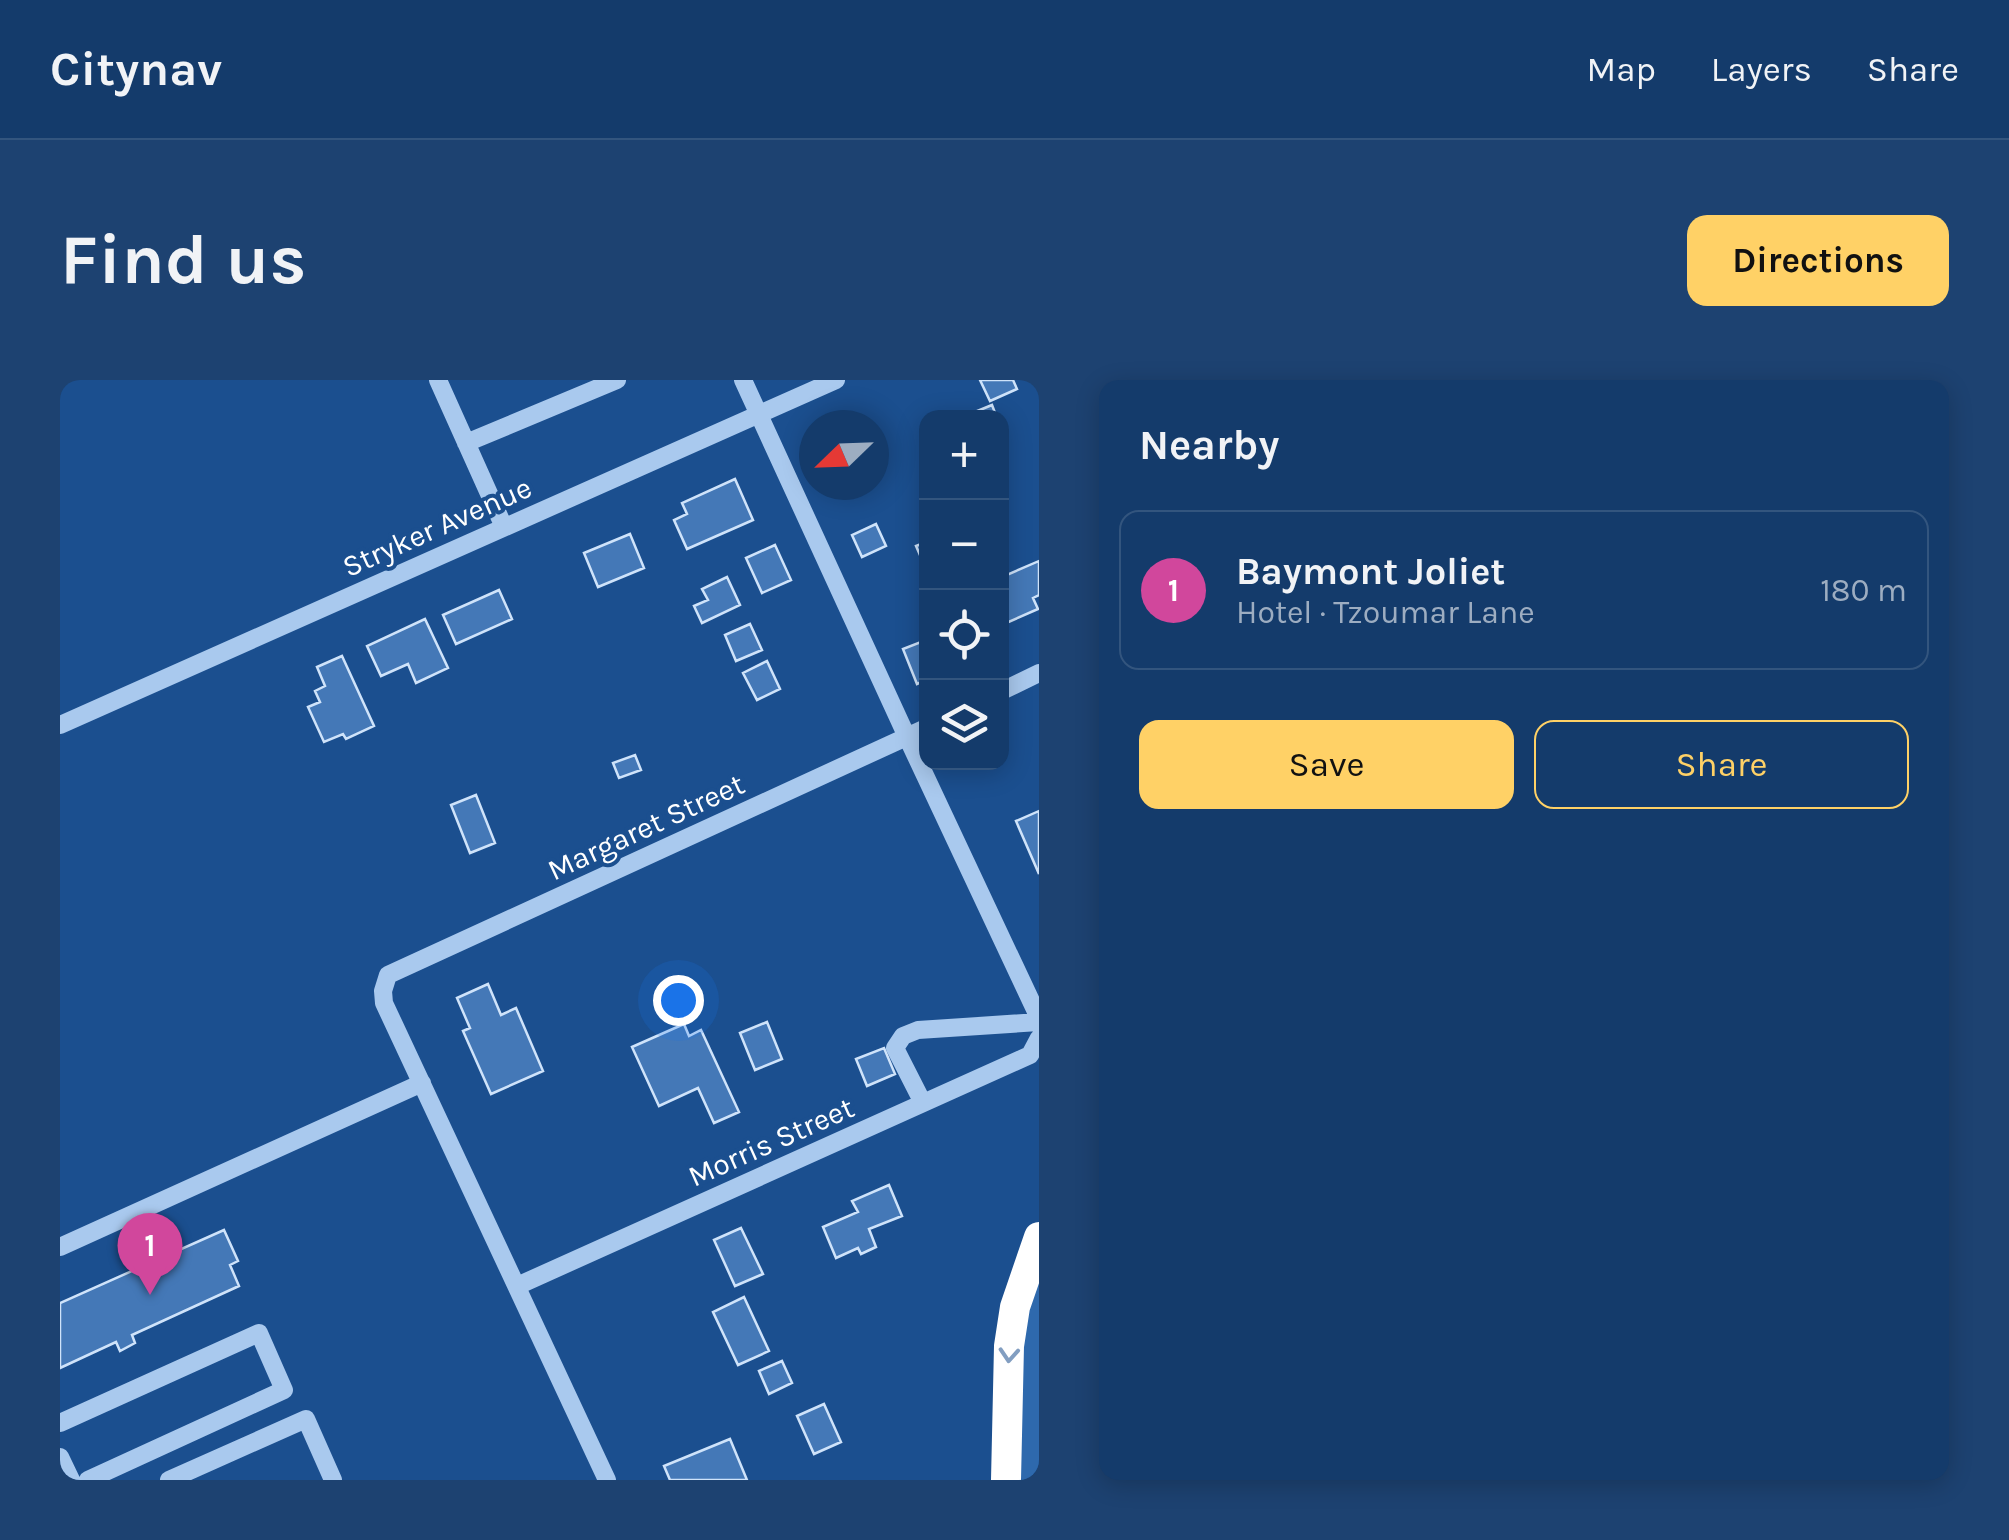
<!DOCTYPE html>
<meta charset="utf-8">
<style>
body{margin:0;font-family:Karla,sans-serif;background:#1d4271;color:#f1f3f6}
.controls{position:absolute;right:30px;top:30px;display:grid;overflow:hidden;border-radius:20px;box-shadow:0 5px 25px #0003}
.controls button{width:90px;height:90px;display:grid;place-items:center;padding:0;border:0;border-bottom:2px solid #33557e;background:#143b6b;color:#f1f3f6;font:50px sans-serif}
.compass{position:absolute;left:739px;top:30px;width:90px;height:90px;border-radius:50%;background:#143b6b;box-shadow:0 5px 25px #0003;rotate:247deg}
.you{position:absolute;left:618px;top:620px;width:35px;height:35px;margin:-25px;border:8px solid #fff;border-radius:50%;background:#1a73e8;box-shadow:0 0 0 15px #1a73e833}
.badge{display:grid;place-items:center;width:65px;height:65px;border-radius:50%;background:#ffd166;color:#fff;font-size:32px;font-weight:700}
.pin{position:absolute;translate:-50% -82px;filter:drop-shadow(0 2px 5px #0008)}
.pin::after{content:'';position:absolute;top:52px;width:35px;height:30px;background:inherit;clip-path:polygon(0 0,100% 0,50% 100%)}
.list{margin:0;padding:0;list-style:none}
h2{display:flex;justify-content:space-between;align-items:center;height:130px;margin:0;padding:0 40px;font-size:42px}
h2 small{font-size:32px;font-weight:400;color:#9dadc1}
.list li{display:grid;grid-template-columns:65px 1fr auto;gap:30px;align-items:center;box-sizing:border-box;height:160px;margin:0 20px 20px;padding:0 20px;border:2px solid #33557e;border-radius:20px}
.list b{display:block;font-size:38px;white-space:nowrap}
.list p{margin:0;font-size:32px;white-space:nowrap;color:#9dadc1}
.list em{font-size:32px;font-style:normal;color:#9dadc1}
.actions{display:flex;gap:20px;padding:30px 40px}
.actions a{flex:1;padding:22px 0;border:2px solid #ffd166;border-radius:20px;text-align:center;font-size:35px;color:#ffd166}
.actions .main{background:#ffd166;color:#111}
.icon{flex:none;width:55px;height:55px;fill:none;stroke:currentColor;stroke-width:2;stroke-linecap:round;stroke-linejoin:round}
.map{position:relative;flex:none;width:979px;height:1100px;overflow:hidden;border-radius:20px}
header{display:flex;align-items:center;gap:60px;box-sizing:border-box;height:140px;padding:0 50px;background:#143b6b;border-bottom:2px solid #33557e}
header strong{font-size:48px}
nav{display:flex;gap:55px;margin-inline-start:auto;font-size:35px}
.intro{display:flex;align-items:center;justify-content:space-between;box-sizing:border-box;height:240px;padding:0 60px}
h1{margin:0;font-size:70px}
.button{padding:25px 45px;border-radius:20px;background:#ffd166;color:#111;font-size:35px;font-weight:700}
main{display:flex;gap:60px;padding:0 60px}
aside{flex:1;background:#143b6b;border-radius:20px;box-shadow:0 5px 25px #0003}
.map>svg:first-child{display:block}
</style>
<header>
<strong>Citynav</strong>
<nav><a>Map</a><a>Layers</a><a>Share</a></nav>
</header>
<div class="intro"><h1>Find us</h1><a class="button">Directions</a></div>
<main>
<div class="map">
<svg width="979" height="1100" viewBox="0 0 979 1100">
<rect width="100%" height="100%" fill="#1b4f8f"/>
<!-- green -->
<path fill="#2e69ad" d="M979 894V1100H956L964 947Z"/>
<!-- building -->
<path fill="#4478b7" stroke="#cfe3fa" stroke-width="2.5" d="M920 0H953L957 9 930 21Z
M932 25 937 38H912L910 34Z
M675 99 693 140 627 169 614 140 627 134 622 123Z
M816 144 826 166 802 177 792 155Z
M570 154 584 188 538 207 524 173Z
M866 162V189L856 166Z
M715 165 731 200 702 213 686 178Z
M979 181V215L973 218 978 229 944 244 942 237V197Z
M667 197 680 225 642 243 634 226 648 220 642 209Z
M439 210 452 239 396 264 383 235Z
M365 239 388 288 356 303 348 284 321 296 307 266Z
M690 244 702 270 676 281 665 255Z
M866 260V300L857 304 843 269Z
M282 276 314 346 286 359 283 354 264 362 248 327 260 322 255 311 265 306 257 287Z
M707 281 720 309 697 320 683 293Z
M575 375 581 390 559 398 553 383Z
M416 415 435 463 410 473 391 425Z
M979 431V494L956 441Z
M428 604 441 635 456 628 483 691 431 714 403 651 410 648 397 618Z
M707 642 722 679 695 690 680 653Z
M624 644 629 656 641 650 679 732 654 743 638 708 599 726 572 667Z
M824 668 835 694 807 706 796 679Z
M829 805 842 836 809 849 816 867 801 874 798 868 776 878 763 847 798 832 792 821Z
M681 848 703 894 675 906 654 860Z
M164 850 178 881 170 885 179 906 72 955 75 963 60 971 56 962 0 988V923Z
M684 917 709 971 678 985 653 932Z
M722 981 732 1003 709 1014 699 991Z
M764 1024 781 1062 754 1074 737 1036Z
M670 1059 687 1100H610L604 1086Z"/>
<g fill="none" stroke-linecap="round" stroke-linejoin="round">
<!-- minor -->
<path stroke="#a9c9ee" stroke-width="18" d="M378 0 444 147
M683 0 847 357 979 638
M406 63 557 0
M942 311 979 293
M0 345 776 0
M863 723 835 668 843 656 858 650 979 642
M0 867 362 703
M457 906 970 675 979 658
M0 1043 199 953 224 1010 28 1100
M0 1077 11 1100
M109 1100 246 1039 273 1100
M547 1100 324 623 323 611 328 595 866 348"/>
<!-- highway -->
<path stroke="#fff" stroke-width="30" d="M946 1100 949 966 955 927 979 857"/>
</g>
<!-- one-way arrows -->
<defs><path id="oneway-chevron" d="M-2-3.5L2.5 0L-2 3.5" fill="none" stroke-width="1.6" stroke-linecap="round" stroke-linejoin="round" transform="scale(2.5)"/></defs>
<use stroke="#829ec1" href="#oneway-chevron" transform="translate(949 975) rotate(94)"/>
<g text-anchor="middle" stroke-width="8" stroke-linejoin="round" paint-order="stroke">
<!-- street labels -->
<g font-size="30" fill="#fff" stroke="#1b4f8f">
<text transform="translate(377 147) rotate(-24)" y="10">Stryker Avenue</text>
<text transform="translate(586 447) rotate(-25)" y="10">Margaret Street</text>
<text transform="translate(711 762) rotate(-24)" y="10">Morris Street</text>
</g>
</g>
</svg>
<div class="controls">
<button>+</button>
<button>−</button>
<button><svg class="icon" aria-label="locate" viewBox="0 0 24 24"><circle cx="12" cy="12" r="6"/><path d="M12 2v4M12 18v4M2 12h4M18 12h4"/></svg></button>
<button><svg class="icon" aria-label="layers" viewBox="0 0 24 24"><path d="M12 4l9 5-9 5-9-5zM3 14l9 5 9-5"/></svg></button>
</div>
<svg class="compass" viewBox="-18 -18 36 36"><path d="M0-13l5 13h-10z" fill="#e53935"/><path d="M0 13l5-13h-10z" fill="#9dadc1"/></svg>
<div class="you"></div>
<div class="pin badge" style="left:90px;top:915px;background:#d1479c">1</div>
</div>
<aside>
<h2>Nearby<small></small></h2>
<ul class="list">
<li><span class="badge" style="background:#d1479c">1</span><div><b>Baymont Joliet</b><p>Hotel · Tzoumar Lane</p></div><em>180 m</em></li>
</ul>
<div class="actions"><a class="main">Save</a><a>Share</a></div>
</aside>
</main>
